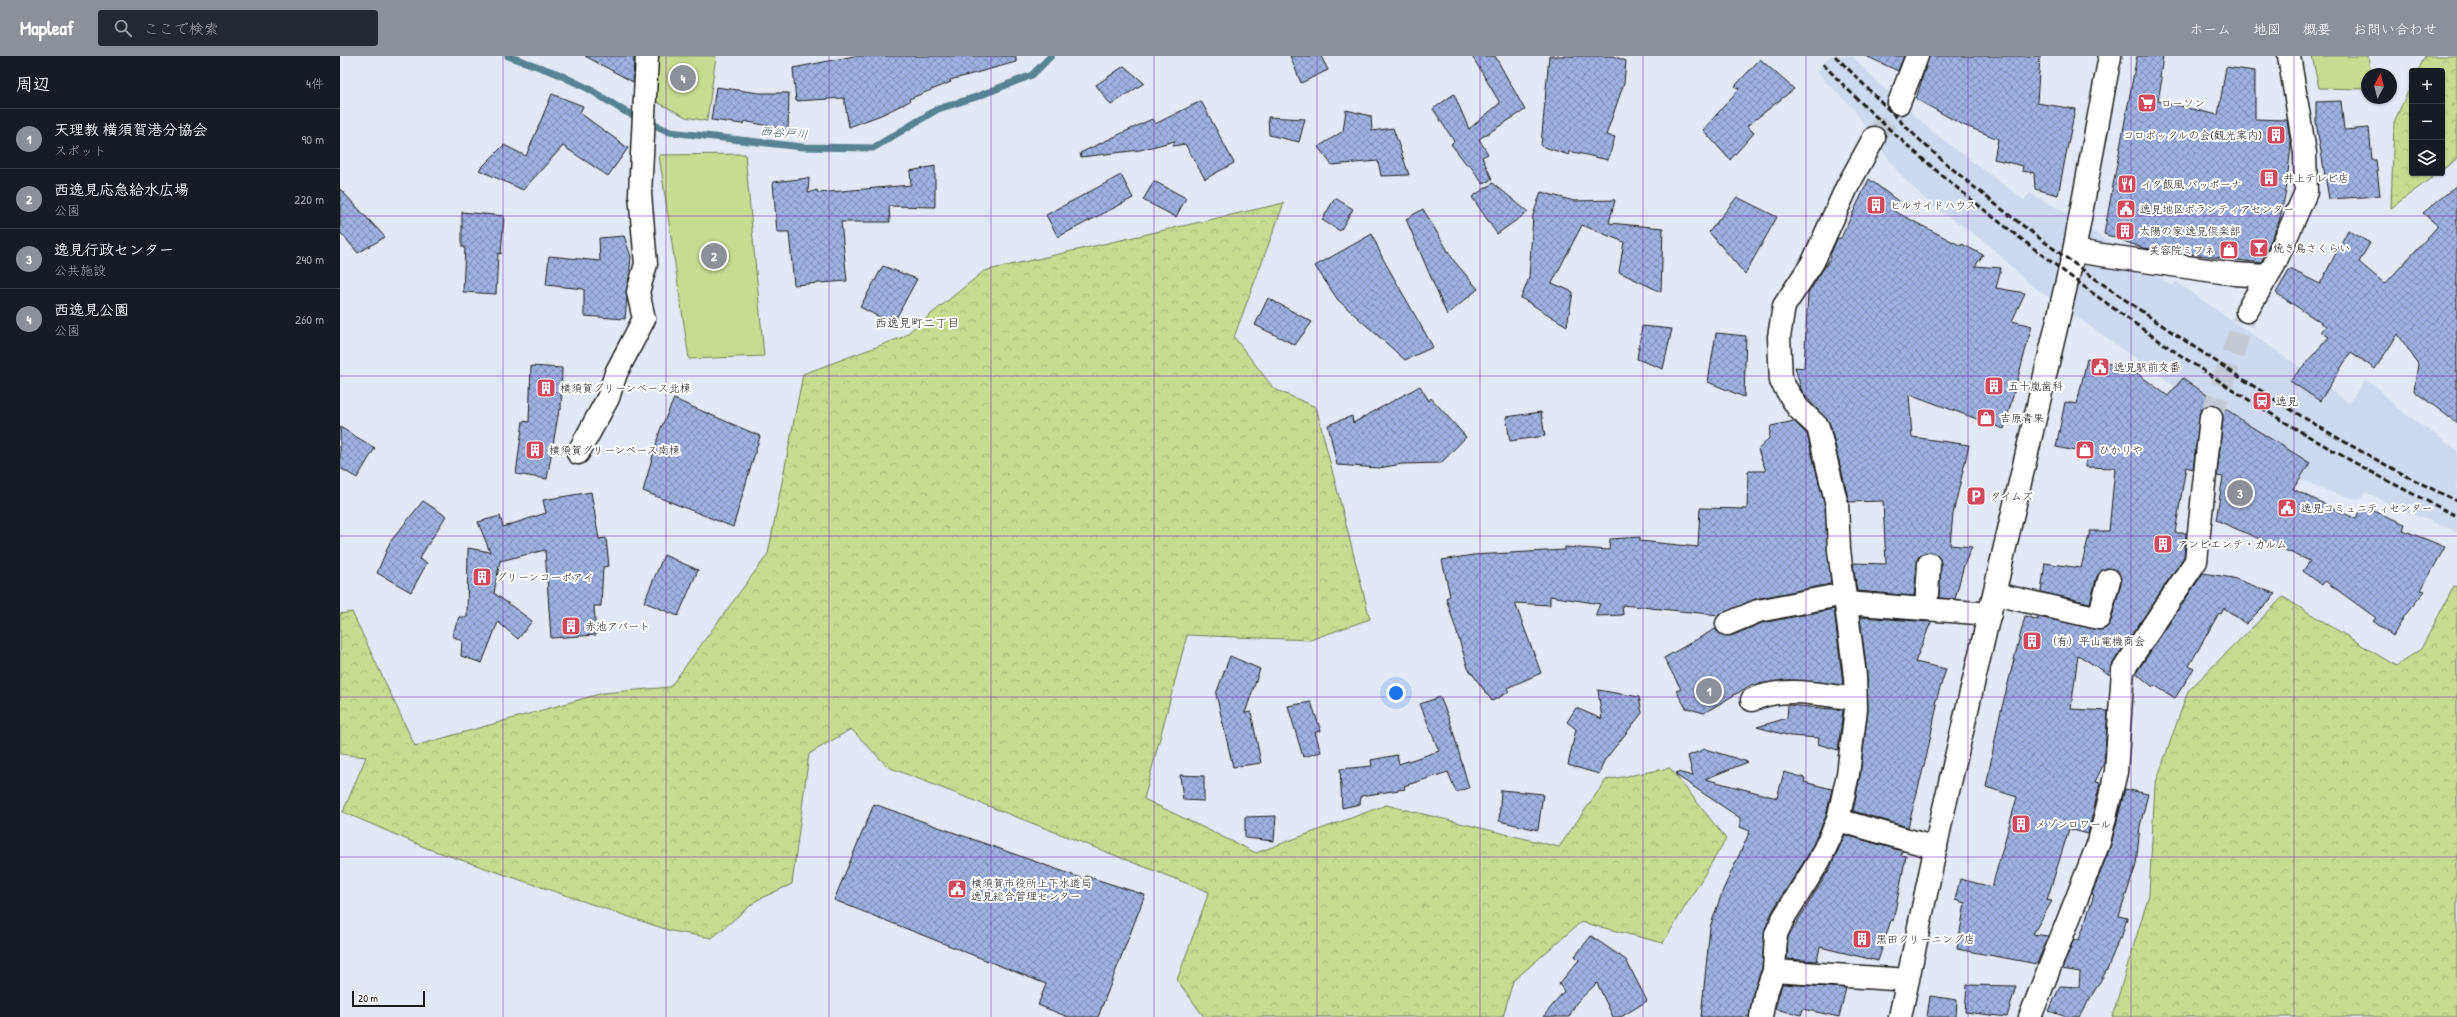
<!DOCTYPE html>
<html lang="ja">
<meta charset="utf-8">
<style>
body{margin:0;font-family:"Patrick Hand","Klee One",sans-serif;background:#242831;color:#f1f3f6}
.controls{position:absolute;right:12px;top:12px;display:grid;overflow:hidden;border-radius:4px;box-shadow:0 1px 3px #0004}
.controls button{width:36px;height:36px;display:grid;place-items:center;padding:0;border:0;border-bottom:1px solid #363941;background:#171b24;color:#f1f3f6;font:20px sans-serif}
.compass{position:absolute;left:2021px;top:12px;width:36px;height:36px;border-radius:50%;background:#171b24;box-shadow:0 1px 3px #0004;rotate:7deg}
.scale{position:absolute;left:12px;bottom:10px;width:73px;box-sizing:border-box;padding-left:4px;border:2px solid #1c1c1c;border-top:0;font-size:11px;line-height:14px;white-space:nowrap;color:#1c1c1c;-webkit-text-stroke:3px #fff;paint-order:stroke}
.you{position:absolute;left:1056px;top:637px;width:14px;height:14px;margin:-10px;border:3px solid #fff;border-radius:50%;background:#1a73e8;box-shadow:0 0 0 6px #1a73e833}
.badge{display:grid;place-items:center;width:26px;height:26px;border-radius:50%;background:#8c9099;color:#fff;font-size:13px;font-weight:700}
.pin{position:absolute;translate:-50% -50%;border:2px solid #fff;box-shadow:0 1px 4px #0006}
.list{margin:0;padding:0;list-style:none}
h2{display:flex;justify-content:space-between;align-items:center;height:52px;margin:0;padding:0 16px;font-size:17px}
h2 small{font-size:13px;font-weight:400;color:#9ea1a6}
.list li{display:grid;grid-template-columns:26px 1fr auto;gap:12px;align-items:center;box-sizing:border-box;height:60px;padding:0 16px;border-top:1px solid #363941}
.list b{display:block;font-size:15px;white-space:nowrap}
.list p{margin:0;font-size:13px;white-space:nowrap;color:#9ea1a6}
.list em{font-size:13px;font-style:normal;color:#9ea1a6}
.icon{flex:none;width:22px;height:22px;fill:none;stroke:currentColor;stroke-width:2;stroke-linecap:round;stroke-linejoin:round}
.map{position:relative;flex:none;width:2117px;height:961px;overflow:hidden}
header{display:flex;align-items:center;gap:24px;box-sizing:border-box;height:56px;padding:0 20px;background:#8c9099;color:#fff}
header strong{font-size:19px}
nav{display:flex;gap:22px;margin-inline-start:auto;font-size:14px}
.search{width:280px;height:36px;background:#242831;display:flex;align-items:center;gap:10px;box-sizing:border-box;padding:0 14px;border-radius:4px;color:#9ea1a6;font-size:15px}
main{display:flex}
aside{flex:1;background:#171b24}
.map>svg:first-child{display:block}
</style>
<header>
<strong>Mapleaf</strong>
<div class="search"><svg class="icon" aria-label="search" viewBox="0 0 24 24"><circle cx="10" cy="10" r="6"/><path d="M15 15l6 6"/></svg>ここで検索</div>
<nav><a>ホーム</a><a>地図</a><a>概要</a><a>お問い合わせ</a></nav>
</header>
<main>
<aside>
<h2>周辺<small>4件</small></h2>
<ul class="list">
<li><span class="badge">1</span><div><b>天理教 横須賀港分協会</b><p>スポット</p></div><em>90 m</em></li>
<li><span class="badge">2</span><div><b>西逸見応急給水広場</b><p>公園</p></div><em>220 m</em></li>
<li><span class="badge">3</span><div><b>逸見行政センター</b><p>公共施設</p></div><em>240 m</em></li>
<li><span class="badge">4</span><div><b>西逸見公園</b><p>公園</p></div><em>260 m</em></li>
</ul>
</aside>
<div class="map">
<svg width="2117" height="961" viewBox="0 0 2117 961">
<defs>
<pattern id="forest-crowns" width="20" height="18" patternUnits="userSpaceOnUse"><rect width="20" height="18" fill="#c7dc91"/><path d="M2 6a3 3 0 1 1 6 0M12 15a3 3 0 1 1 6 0" fill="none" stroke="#aabc7c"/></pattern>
<pattern id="building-cross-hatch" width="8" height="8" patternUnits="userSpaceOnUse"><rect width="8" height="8" fill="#9eb1df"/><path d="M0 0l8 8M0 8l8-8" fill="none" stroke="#808fb4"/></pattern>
</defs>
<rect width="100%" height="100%" fill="#e2e8f5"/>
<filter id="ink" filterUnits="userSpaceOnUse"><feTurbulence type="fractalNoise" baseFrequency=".025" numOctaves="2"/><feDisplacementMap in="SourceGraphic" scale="8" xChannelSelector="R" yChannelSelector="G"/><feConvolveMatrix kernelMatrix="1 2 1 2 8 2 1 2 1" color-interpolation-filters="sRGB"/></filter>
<g filter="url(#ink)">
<!-- built -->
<path fill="#ced8ee" d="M1490 0H1512L1538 27 1594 77 1684 144 1690 137 1721 154 1832 230 1836 226 1961 312 1966 306 1993 324 1988 332 2009 347 2025 324 2036 330 2057 352 2117 394V476L2056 451 2025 436 2020 444 1989 436 1960 422 1918 407 1880 383 1882 363 1687 226 1648 188 1590 148 1558 116 1511 50 1476 16Z"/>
<!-- forest -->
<path fill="url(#forest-crowns)" stroke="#727c56" d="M2085 0H2117V103L2102 114V15H2078Z
M2072 27V117H2098L2051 152 2054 66Z
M944 147 894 281 934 333 976 351 1030 563 970 584 847 579 804 743 916 797 1046 749 1219 791 1266 724 1330 712 1386 783 1323 887 1241 866 1173 925 1163 961H864L837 924 869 836 548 711 511 673 469 698 452 828 417 844 372 882 331 875 89 793 3 756 26 701 0 698V558L12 556 75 690 263 637 330 631 428 498 463 318 563 281 644 215Z
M2114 530 2117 531V961H1772L1809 839 1815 729 1848 635 1943 541 2056 610 2081 593Z"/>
<!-- park -->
<path fill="#c7dc91" stroke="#727c56" d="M313 0H376L367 65 346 61 311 43Z
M1972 0H2028L2031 18H2027V33L1979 32Z
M405 98 424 300 349 303 319 99Z"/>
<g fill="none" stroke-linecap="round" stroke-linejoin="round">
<!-- stream -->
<path stroke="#578292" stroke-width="7" d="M168 0 216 17 249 33 284 55 330 76 462 91 533 92 598 53 636 41 692 19 711 0"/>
</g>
<!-- building -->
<path fill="url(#building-cross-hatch)" stroke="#1c1c1c" d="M245 0H294L293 26Z
M514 0H676V6L610 24 611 26 569 43 570 45 541 59 509 71 504 42 456 45 453 12Z
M950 0H981L988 14 961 27Z
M1132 0H1155L1185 54 1139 83 1148 98 1142 101 1152 123 1143 128 1129 108 1127 109 1111 88 1114 85 1093 53 1114 38 1129 73 1160 47Z
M1209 0H1273L1286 5 1284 27 1266 79 1275 81 1268 104 1229 95V99L1201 90Z
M1526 0H1564L1558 15Z
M1589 0H1700L1697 47 1735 53 1718 139 1695 133 1694 117 1682 115 1683 110 1654 103 1658 83 1621 68 1576 43Z
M1797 0H1823L1820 21 1822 22 1818 45 1878 59 1886 11 1915 15V63L1947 64 1951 89 1946 135 1939 166 1921 207 1803 192 1764 178Z
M1420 3 1454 33 1407 70 1414 77 1390 104 1363 74 1399 33 1395 30Z
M784 10 804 27 771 49 756 29Z
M376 31 419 37H449L448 74 404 65 403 68 371 64Z
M212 38 243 50 240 57 288 92 268 120 223 90 183 134 139 114 164 89 186 100Z
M861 45 894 107 865 123 845 88 833 90 835 85 800 94 741 101 740 97 812 63 815 68Z
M2001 45 2004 74 2029 72 2032 104H2036L2040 140 1989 143 1976 66V46Z
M1006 54 1031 60 1032 75 1053 72 1069 119 1041 120 1038 105 992 109 978 91 1003 75Z
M928 61 965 63 959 86 929 79Z
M595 110V151L549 150 550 166H501L507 225 454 229 449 176H437L433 126 469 122 468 137 477 134 478 137 571 129 570 115Z
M781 119 793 142 718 181 706 159Z
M1529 123 1558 145 1552 154 1621 190 1622 188 1643 199 1635 210 1661 212 1656 232 1685 237 1672 265 1692 270 1664 373 1569 338 1572 381 1629 389 1613 458 1610 489 1632 491 1624 509 1615 543 1599 542 1601 508 1596 498 1590 496 1584 497 1578 501 1574 540 1517 535 1513 507 1546 508 1543 445 1509 446 1490 368 1462 336 1455 311 1464 312 1468 237 1491 201 1490 199 1497 183 1501 182Z
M814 125 846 142 836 161 803 144Z
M1153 127 1188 156 1157 178 1132 141Z
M2117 129V367L2074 335 2078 308 2058 278 2035 313 2011 296 1980 345 1950 325 1989 281 1981 276 1986 270 1936 237 1950 213 1980 228 2008 174 2030 187 2019 206 2045 228 2098 170 2083 157Z
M0 133 45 181 18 197 0 176Z
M1201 136 1234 145 1275 144 1269 167 1323 172 1321 236 1279 216 1284 186 1242 169 1212 227 1233 236 1227 270 1181 242 1189 222 1193 159Z
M1397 141 1437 161 1405 218 1369 176Z
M995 142 1013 153 1000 175 982 164Z
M1083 153 1114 205 1138 233 1107 259 1066 163Z
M122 156 164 160 161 198 158 197 156 238 123 236 125 191H122Z
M1032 178 1042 201 1093 291 1065 304 998 244 975 210Z
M284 180 291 201 285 263 244 260V233L206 229 209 200 260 205 259 182Z
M543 210 577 223 553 268 520 251Z
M928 242 972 266 955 289 915 269Z
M1302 270 1332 273 1323 313 1297 303Z
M1376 277 1406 280 1404 341 1368 326Z
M1747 303 1790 312 1828 340 1843 322 1907 368 1970 407 1953 433 2016 463 2021 450 2065 468 2063 474 2105 491 2081 534 2085 535 2065 559 2053 580 2033 565 2036 562 1985 525 1982 529 1963 515 1970 505 1876 464 1883 421 1877 420 1883 362 1878 351 1866 349 1861 353 1853 413 1846 411 1835 477H1846L1844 501 1773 607 1770 619 1738 599 1731 653 1768 655 1764 707 1755 726 1760 727 1748 778 1729 773 1707 844 1712 845 1693 878 1708 880 1697 908 1617 893 1625 847 1615 844 1620 823 1652 831 1677 741 1646 731 1659 663 1685 560 1698 564V561L1763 574 1771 565 1781 527 1778 515 1766 512 1757 520 1750 547 1701 536 1705 507 1741 512 1750 475H1769L1775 412 1746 411V397L1716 391 1725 346 1737 348Z
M191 310 222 312 221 354H219L207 423 176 418 183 365 189 366Z
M1080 330 1089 345 1091 342 1126 381 1101 407 1062 408 1039 412 997 409 988 369 1012 360 1013 367Z
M334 343 420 380 393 471 303 435 320 374Z
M1201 356 1205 380 1170 385 1166 361Z
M1454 365 1467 378 1485 451 1491 528 1415 543 1379 559 1282 549 1283 559 1255 560 1260 548 1210 540V549L1175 547 1201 617 1167 632 1169 636 1152 645 1128 612 1106 542 1110 540 1102 504 1133 499 1225 494V491L1269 494 1270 483 1300 481V485L1358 491 1360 452 1407 453 1408 415H1426L1418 394 1429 382 1431 370Z
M0 371 35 392 17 422 0 412Z
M251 436 259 483 266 482 269 510 263 511 261 550H254L256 579 211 582 205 494 160 505 154 537 192 565 178 583 158 566 142 607 121 600 122 585 112 580 119 561H127L128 492 150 496 138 466 160 460 163 471 206 457 203 444Z
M83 445 106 460 79 503 87 507 71 536 37 517 50 486Z
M324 499 358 514 338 560 304 546Z
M1863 517 1893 522 1936 538 1906 568 1884 552 1881 558 1879 557 1849 610 1854 613 1835 642 1814 629 1813 631 1796 617Z
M1494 553 1503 629 1450 624 1411 629 1364 657 1346 652 1336 635 1341 633 1324 602 1375 573 1380 578 1391 580 1422 567Z
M1520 561 1591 566 1575 606 1606 613 1595 648 1597 649 1587 698 1568 771 1513 755 1520 720 1528 653 1527 618Z
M890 600 920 613 905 657 911 656 921 707 893 711 876 638Z
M1258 634 1299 641 1302 657 1264 705 1259 718 1228 709 1236 673 1227 666 1236 652 1262 663Z
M1100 641 1110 665 1129 732 1116 736 1108 716 1064 730 1065 733 1021 740 1020 748 1002 752 1000 713 1032 710 1031 704 1057 699 1059 708 1099 695 1080 648Z
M971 646 981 675 975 676 981 696 963 701 948 650Z
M1448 649 1503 654 1498 694 1478 688 1479 682 1450 680 1417 671 1447 662Z
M1365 693 1408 706 1365 723 1437 742 1444 716 1465 722 1464 726 1492 733 1486 760 1468 799 1433 854 1425 873 1422 912 1413 937 1409 961H1361L1370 871 1383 834 1410 775 1400 771V762L1336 719 1337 716 1353 720 1348 700Z
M840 719 864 720V745L843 744Z
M1785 733 1808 738 1800 770 1796 809 1779 860 1787 862 1781 883 1779 882 1768 912 1739 961H1727L1709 955 1720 930 1739 931 1740 916 1722 913 1734 883 1739 884 1754 839 1752 838 1771 789Z
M1161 734 1203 738 1198 774 1159 765Z
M534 748 744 823 746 820 805 839 758 961H728L698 949 706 928 494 844Z
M936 760 934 785 905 782V761Z
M1505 779 1562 795 1561 799 1566 800 1553 865 1551 864 1538 905 1480 891 1477 905 1447 903 1448 881 1490 812Z
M1251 880 1286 904 1307 945 1281 961H1273L1257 927 1236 947 1229 961H1203L1224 935 1219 928 1239 904 1235 900Z
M1442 928 1506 932 1499 961 1463 953 1461 959 1435 953Z
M1627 929 1676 930 1667 961 1625 956Z
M1590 940 1617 944 1616 961H1587Z"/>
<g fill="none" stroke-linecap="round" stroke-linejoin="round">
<!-- minor-tunnel -->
<path stroke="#c4c9d4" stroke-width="22" stroke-dasharray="22 11" stroke-linecap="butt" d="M1534 82 1559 47
M1871 361 1907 255"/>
<!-- minor casing -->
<g stroke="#1c1c1c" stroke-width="25">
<path id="minor" d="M1559 47 1577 0
M1734 195 1895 218 1926 220
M1907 255 1934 209 1966 136 1965 97 1949 0
M238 397 268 342 276 317 304 263 298 236 306 208 300 138 307 0
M1655 538 1759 562 1769 524
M1506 547 1650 558
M1586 553 1589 508
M1387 568 1418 555 1504 538
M1412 644C1444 629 1482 639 1515 643
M1498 764 1596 792
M1434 915 1568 924
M1421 961 1425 939 1434 915 1436 878 1444 861 1479 805 1498 764 1508 718 1516 653 1515 620 1499 494 1497 449 1478 371 1458 352 1441 325 1439 281 1444 250 1473 206 1507 131 1534 82
M1560 961 1602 761 1734 195 1770 0
M1690 961 1759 786 1776 716 1783 614 1856 505 1871 361"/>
</g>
<!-- minor -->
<use href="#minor" stroke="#fff" stroke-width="22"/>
<!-- rail -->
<path stroke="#1c1c1c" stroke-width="3" stroke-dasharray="6 3" stroke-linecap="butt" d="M1495 0C1525 29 1553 59 1583 87 1655 152 1733 208 1813 263 1911 330 2009 394 2117 445
M1483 8C1550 79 1627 142 1705 201 1833 300 1971 389 2117 460"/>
</g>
</g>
<!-- grid -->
<path fill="none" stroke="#7b2cbf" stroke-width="1" stroke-opacity="0.55" d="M163 0V961M326 0V961M489 0V961M651 0V961M814 0V961M977 0V961M1140 0V961M1303 0V961M1466 0V961M1628 0V961M1791 0V961M1954 0V961M0 160H2117M0 320H2117M0 480H2117M0 641H2117M0 801H2117"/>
<!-- icons -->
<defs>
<g id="supermarket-square" transform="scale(1)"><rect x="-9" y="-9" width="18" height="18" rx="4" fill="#d1495b" stroke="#fff"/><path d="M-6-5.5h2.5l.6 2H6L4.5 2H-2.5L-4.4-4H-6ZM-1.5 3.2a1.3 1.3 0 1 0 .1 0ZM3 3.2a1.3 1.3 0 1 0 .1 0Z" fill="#fff"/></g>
<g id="building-square" transform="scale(1)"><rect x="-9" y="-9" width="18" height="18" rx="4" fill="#d1495b" stroke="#fff"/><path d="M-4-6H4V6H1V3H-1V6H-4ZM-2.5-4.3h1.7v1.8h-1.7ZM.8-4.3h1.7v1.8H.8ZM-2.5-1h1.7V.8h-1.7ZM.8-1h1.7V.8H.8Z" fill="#fff"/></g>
<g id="restaurant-square" transform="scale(1)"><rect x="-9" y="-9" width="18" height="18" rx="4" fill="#d1495b" stroke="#fff"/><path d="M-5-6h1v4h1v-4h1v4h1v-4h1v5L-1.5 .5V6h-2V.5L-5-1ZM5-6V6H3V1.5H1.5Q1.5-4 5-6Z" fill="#fff"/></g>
<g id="civic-square" transform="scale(1)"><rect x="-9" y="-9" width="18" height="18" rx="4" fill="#d1495b" stroke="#fff"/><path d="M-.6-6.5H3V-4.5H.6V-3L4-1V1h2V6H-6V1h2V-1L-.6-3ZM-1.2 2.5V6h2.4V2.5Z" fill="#fff"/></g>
<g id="bar-square" transform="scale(1)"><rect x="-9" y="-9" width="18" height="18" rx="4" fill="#d1495b" stroke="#fff"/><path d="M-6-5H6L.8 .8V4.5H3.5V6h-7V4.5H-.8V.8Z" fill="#fff"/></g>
<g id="shop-square" transform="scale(1)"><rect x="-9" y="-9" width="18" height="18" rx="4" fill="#d1495b" stroke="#fff"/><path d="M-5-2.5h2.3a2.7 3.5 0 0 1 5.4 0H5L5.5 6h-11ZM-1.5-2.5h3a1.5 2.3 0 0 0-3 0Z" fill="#fff"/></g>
<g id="station-square" transform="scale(1)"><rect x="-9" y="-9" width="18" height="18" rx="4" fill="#d1495b" stroke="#fff"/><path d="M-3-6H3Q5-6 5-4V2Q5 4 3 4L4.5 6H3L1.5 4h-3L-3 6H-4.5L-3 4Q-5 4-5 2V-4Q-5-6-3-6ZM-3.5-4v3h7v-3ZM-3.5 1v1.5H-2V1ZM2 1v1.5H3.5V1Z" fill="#fff"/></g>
<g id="parking-square" transform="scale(1)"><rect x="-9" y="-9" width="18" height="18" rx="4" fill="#d1495b" stroke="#fff"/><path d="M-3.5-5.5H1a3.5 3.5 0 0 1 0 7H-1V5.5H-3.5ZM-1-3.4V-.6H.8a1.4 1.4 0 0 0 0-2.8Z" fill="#fff"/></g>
</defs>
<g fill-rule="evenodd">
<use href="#supermarket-square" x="1807" y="47"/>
<use href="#building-square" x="1936" y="79"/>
<use href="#building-square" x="1929" y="122"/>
<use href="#restaurant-square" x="1787" y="128"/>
<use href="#building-square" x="1536" y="149"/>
<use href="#civic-square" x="1786" y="153"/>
<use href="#building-square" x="1785" y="175"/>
<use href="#bar-square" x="1919" y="192"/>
<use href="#shop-square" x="1889" y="194"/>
<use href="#civic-square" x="1760" y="311"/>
<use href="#building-square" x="1654" y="330"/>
<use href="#building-square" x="206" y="332"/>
<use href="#station-square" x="1922" y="345"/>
<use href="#shop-square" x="1646" y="362"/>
<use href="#building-square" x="195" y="394"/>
<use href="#shop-square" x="1745" y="394"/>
<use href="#parking-square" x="1636" y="440"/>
<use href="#civic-square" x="1947" y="452"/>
<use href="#building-square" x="1823" y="488"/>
<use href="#building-square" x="142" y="521"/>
<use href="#building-square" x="231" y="570"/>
<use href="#building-square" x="1692" y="585"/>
<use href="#building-square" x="1681" y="768"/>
<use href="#civic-square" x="617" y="833"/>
<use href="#building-square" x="1522" y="883"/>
</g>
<g text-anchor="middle" stroke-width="4" stroke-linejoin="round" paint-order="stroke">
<!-- poi labels -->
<g font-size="11" fill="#1c1c1c" stroke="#fff" text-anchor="start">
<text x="1821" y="51">ローソン</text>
<text x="1922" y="83" text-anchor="end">コロボックルの会(観光案内)</text>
<text x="1943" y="126">井上テレビ店</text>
<text x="1801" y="132">イタ飯風 パッポーナ</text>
<text x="1550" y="153">ヒルサイドハウス</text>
<text x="1800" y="157">逸見地区ボランティアセンター</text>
<text x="1799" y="179">太陽の家 逸見倶楽部</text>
<text x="1933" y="196">焼き鳥さくらい</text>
<text x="1875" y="198" text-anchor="end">美容院ミフネ</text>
<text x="1774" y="315">逸見駅前交番</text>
<text x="1668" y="334">五十嵐歯科</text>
<text x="220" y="336">横須賀グリーンベース北棟</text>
<text x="1936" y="349">逸見</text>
<text x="1660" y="366">吉原青果</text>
<text x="209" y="398">横須賀グリーンベース南棟</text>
<text x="1759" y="398">ひかりや</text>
<text x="1650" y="444">タイムズ</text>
<text x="1961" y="456">逸見コミュニティセンター</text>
<text x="1837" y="492">アンビエンテ・カルム</text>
<text x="156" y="525">グリーンコーポアイ</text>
<text x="245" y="574">赤池アパート</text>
<text x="1706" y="589">（有）平山電機商会</text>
<text x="1695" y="772">メゾンロワール</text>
<text x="631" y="831">横須賀市役所上下水道局<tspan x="631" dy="13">逸見総合管理センター</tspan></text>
<text x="1536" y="887">黒田クリーニング店</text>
</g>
<!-- water labels -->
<g font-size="12" font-style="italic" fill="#44606a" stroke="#fff">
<text transform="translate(444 77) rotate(5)" y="4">西谷戸川</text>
</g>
<!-- neighbourhood labels -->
<g font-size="12" fill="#1c1c1c" stroke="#fff">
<text x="577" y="271">西逸見町二丁目</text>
</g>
</g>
</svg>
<div class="controls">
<button>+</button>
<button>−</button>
<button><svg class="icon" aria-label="layers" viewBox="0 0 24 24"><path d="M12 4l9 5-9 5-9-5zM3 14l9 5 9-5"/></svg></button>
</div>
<svg class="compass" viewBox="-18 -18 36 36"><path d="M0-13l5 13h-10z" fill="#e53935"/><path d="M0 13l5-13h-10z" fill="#9ea1a6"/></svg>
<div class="scale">20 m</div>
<div class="you"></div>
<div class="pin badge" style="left:1369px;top:635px">1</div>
<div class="pin badge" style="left:374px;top:200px">2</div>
<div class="pin badge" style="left:1900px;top:437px">3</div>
<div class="pin badge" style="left:343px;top:22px">4</div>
</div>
</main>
